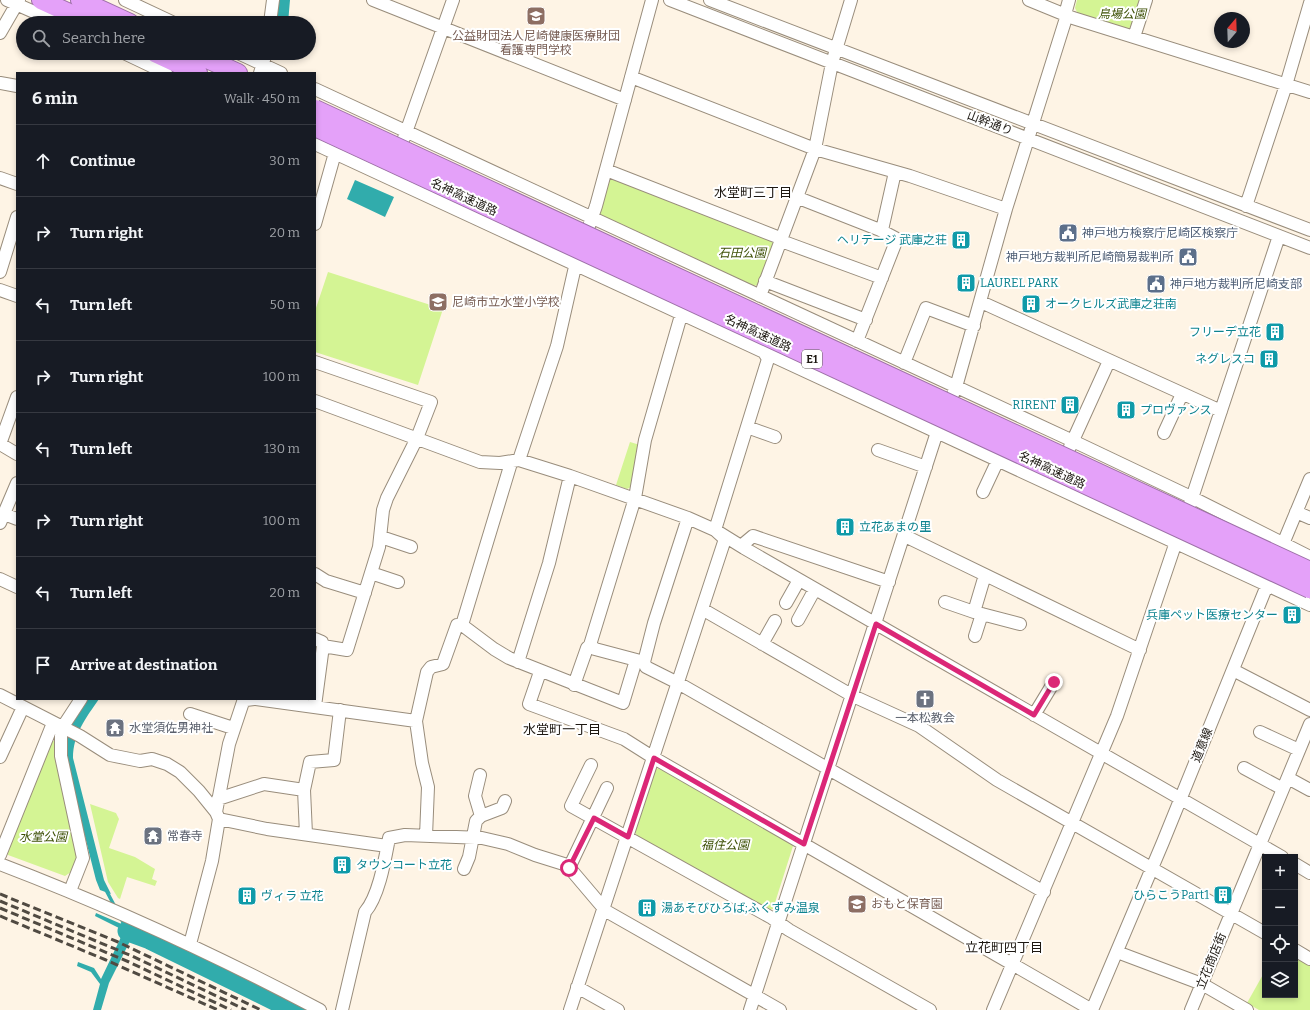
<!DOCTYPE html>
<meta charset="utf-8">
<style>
body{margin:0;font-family:Bitter,"Noto Sans JP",serif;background:#20242c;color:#f1f3f6}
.controls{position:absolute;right:12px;bottom:12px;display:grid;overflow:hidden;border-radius:0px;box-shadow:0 2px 6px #0003}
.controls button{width:36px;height:36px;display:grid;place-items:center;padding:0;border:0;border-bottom:1px solid #363941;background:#171b24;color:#f1f3f6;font:20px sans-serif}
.compass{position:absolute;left:1214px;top:12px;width:36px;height:36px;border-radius:50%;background:#171b24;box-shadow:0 2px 6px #0003;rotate:19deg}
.stop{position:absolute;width:12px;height:12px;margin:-9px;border:3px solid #db2777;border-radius:50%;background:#fff}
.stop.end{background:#db2777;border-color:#fff;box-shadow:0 1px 4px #0008}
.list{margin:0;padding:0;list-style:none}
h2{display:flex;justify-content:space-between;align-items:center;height:52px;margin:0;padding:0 16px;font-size:17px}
h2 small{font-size:13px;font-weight:400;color:#9ea1a6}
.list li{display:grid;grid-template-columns:26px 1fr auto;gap:12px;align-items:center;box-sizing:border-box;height:72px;padding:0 16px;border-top:1px solid #363941}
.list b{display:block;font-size:15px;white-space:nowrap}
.list em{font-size:13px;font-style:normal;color:#9ea1a6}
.icon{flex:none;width:22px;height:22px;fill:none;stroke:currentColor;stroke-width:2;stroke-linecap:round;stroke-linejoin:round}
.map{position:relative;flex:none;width:1310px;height:1010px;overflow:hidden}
.search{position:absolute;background:#171b24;box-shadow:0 2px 6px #0003;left:16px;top:16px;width:300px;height:44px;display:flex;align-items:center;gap:10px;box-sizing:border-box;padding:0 14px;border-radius:22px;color:#9ea1a6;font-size:15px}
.panel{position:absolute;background:#171b24;box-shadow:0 2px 6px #0003;left:16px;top:72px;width:300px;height:628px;border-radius:0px}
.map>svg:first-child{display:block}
</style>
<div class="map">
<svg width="1310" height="1010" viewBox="0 0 1310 1010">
<rect width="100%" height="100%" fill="#fef4e5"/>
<!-- green -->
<path fill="#d4f494" d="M1077 0H1142L1133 26 1127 29 1078 14 1075 8Z
M614 178 771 238 774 243 760 284 754 286 600 215 599 212 607 179Z
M328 272 443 309 418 385 315 352V311Z
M630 442 640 445 633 486 627 489 616 485Z
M51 739 55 742 77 856 71 872 65 876 8 855 6 849Z
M661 768 790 840 793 846 773 909 768 910 638 837 635 832 654 769Z
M90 804 116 813 119 819 109 848 135 857 155 869 152 879 157 881 155 886 127 877 120 899 118 898 108 882Z
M1295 957 1310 966V1010H1259L1247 1003 1265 971V995H1295Z"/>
<!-- water -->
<path fill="#31acac" d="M278 0H290L288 23H276Z
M355 180 394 197 385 217 347 199Z
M88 699H99C86 718 73 734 73 758L104 880 111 894 100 890 96 880 65 758C64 730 73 722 88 699Z
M96 913 154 938 152 943 135 936 132 937 109 983 101 1010H93L100 984 91 972 77 966 78 962 94 968 101 979 122 935 121 929 95 916Z"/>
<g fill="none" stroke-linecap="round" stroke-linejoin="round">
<!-- stream -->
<path stroke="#31acac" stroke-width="3.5" d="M106 890 115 907
M120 916 126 929"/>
<!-- river -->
<path stroke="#31acac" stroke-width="21" d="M128 931 150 939 295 1010"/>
<!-- minor casing -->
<g stroke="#998d7c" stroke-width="14">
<path id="minor" d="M7 0 59 23
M125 0 174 23
M373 0 625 100
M670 0 1310 248
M710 0 1310 230
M1029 0 1073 18 1310 92
M270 23 273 0
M0 33 19 0
M1134 37 1146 0
M124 53 166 73
M238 53 281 73
M260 73 266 53
M631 77 815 149 910 176 1006 209
M0 83 17 86
M315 89 1073 441 1193 498 1310 557
M404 138 453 0
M315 144 1310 605
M606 170 780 238 784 242 882 278
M0 178 17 184
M796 197 880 230 897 239 857 341
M1246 206 1286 85 1310 3
M315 224 335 153
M589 226 596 206 652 0
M882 230 895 172
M0 272 17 217
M765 281 866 320
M0 290 17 296
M760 296 815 149 832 63 851 0
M981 302 1221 411
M315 362 431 402 417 438 387 498 383 510 379 547 347 650 323 646
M904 363 926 308 974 326
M315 401 480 462 500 463 519 460 570 476 688 518 715 530 744 548 1282 857
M747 427 775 437
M1164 433 1182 394
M0 444 17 397
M0 444 17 454
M1070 447 1109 361
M878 450 926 467
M519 460 557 346 577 258
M983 492 998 460
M1190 504 1279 236
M1296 512 1310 518
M4 514 17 519
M0 523 17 483
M905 536 1140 650
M381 537 411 547
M741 546 753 536 889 582
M1280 551 1310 479
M371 573 398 582
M315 574 326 581 365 593
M985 575 974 612 1020 624
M0 579 17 587
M945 602 974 612
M786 603 799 580
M702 609 853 696 919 726 997 780 1265 933
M798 620 815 589
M462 625 494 649 509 658 623 703 636 660
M975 636 982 614
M762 644 775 621
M590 645 595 649 644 662 654 623 688 518
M518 662 549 563 570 476
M644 662 646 667 678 683 1044 892
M1233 670 1310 710
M540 672 529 704 624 739 654 758 1092 1010
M574 685 587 648 590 645 635 498 645 440 684 305
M0 695 80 736 110 755 140 761 152 759 167 764 180 772 199 791 216 812 219 819 267 829 387 846
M256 699 416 721
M315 706 323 646 322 642 315 639
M190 714 233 728
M1034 715 1054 682
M1260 732 1299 750
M0 757 23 707
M591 765 571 806 772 918 789 930 930 1010
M1244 768 1283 789
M480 775 475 796 481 816
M1288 778 1310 790
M218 799 264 784 304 790
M216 812 229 744 243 702 246 700 254 699
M306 834 304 790 310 762 334 760 340 710
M426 836 428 787 422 763 416 721 427 672 431 667 443 664 457 625H462L511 463
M0 855 53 723
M0 864C110 906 216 955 320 1010
M1295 864 1310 873
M569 868 607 788
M464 869 469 857 476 821 481 816 502 808 505 801
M70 891 83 858 61 756V736L62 728 81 699
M190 944 212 861 219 819
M1295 950 1310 959
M1117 952 1202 984 1247 1010
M577 987 618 1010
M342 1010 365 912C379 896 385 859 389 838L405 835 482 838 508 844 535 855 567 865 606 911 780 1010
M570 1010 725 539 715 530 768 359 762 349
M750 1010 937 432 956 387 1006 209 1066 18V11L1069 0
M993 1010 1117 716 1178 536
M1092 1010 1163 842 1270 578
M1191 1010 1310 724"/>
</g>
<!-- highway casing -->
<g stroke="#9e71a8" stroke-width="20">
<path id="highway" d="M41 0 91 23
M80 0 130 23
M155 53 198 73
M194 53 238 73"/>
</g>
<!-- minor -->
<use href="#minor" stroke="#fff" stroke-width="12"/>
<!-- highway -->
<use href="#highway" stroke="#e4a1f9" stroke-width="18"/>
<!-- rail -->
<path stroke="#504a42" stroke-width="3" stroke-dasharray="8 4" stroke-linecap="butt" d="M0 894 118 942 261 1010
M0 901 132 956 246 1010
M0 908 129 962 231 1010
M0 916 106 960 218 1010"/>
<!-- highway-bridge casing -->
<g stroke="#9e71a8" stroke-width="20" stroke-linecap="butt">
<path id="highway-bridge" d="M315 109 1310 571
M315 127 1310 589"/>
</g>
<!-- highway-bridge -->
<use href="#highway-bridge" stroke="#e4a1f9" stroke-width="18"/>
</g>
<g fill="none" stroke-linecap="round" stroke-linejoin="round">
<!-- route -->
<path stroke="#db2777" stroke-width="5" d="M569 868 594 818 628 837 654 758 804 844 876 624 1034 715 1054 682"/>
</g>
<!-- icons -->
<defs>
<g id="university-square" transform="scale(1)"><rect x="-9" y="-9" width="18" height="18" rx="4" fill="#8d6e63" stroke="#fff"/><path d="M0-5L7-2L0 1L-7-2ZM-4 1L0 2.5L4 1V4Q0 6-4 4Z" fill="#fff"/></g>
<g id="civic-square" transform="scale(1)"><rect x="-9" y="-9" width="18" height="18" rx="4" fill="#5c6f8a" stroke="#fff"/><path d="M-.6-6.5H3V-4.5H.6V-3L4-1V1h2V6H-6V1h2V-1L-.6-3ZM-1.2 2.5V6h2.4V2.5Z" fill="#fff"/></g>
<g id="building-square" transform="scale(1)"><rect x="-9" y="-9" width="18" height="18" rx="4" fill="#0f9aa8" stroke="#fff"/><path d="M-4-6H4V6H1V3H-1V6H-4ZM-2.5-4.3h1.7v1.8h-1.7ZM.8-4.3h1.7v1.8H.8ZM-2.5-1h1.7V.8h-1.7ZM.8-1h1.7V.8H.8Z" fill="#fff"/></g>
<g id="school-square" transform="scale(1)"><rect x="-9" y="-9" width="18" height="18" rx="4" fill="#8d6e63" stroke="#fff"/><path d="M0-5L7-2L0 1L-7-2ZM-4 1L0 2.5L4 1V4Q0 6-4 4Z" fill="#fff"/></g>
<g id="church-square" transform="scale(1)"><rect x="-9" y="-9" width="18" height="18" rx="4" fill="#6b7280" stroke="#fff"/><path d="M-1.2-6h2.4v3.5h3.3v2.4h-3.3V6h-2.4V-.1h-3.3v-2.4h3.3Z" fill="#fff"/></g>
<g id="temple-square" transform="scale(1)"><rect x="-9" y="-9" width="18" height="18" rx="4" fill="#6b7280" stroke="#fff"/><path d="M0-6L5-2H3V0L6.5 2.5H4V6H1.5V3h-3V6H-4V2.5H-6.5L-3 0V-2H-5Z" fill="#fff"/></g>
</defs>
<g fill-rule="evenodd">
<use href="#university-square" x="536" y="16"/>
<use href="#civic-square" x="1068" y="233"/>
<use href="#building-square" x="961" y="240"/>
<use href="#civic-square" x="1188" y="257"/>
<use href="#building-square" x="966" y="283"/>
<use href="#civic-square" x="1156" y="284"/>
<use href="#school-square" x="438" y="302"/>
<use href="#building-square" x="1031" y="304"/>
<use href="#building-square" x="1275" y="332"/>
<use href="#building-square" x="1269" y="359"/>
<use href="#building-square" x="1070" y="405"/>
<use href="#building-square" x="1126" y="410"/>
<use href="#building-square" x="845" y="527"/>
<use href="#building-square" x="1292" y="615"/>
<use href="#church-square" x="925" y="699"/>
<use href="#temple-square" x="115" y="728"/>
<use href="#temple-square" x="153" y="836"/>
<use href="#building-square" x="342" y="865"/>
<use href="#building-square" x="1223" y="895"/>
<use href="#building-square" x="247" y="896"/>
<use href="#school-square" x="857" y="904"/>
<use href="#building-square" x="647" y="908"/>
</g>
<g text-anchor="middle" stroke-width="4" stroke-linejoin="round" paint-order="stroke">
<!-- shield labels -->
<rect fill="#fff" stroke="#615d59" stroke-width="1" x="802" y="350" width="20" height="18" rx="3"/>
<g font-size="11" font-weight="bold" fill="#1d1812">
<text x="812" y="363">E1</text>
</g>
<!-- park labels -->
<g font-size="12" font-style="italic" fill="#3d5005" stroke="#fff">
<text x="1122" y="18">鳥場公園</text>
<text x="742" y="257">石田公園</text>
<text x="43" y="841">水堂公園</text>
<text x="725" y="849">福住公園</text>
</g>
<!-- education labels -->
<g font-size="12" fill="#785e54" stroke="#fff" text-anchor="start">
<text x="536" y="40" text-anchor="middle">公益財団法人尼崎健康医療財団<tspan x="536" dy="14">看護専門学校</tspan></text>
<text x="452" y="306">尼崎市立水堂小学校</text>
<text x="871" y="908">おもと保育園</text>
</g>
<!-- street labels -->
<g font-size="12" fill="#1d1812" stroke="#fff">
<text transform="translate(990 123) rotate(21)" y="4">山幹通り</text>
<text transform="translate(464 197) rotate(25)" y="4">名神高速道路</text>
<text transform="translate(758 333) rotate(25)" y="4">名神高速道路</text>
<text transform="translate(1052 470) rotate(25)" y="4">名神高速道路</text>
<text transform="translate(1202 745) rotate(-68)" y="4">道意線</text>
<text transform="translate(1211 961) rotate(-68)" y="4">立花商店街</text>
</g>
<!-- service labels -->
<g font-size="12" fill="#4e5e75" stroke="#fff" text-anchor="start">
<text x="1082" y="237">神戸地方検察庁尼崎区検察庁</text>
<text x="1174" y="261" text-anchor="end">神戸地方裁判所尼崎簡易裁判所</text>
<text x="1170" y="288">神戸地方裁判所尼崎支部</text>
</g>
<!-- culture labels -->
<g font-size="12" fill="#0d838f" stroke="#fff" text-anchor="start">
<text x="947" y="244" text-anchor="end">ヘリテージ 武庫之荘</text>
<text x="980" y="287">LAUREL PARK</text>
<text x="1045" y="308">オークヒルズ武庫之荘南</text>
<text x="1261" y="336" text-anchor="end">フリーデ立花</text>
<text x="1255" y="363" text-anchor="end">ネグレスコ</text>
<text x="1056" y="409" text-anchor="end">RIRENT</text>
<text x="1140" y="414">プロヴァンス</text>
<text x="859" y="531">立花あまの里</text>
<text x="1278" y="619" text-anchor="end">兵庫ペット医療センター</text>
<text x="356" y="869">タウンコート立花</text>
<text x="1209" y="899" text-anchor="end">ひらこうPart1</text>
<text x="261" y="900">ヴィラ 立花</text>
<text x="661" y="912">湯あそびひろば;ふくずみ温泉</text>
</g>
<!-- worship labels -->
<g font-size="12" fill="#5b616d" stroke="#fff" text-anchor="start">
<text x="925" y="722" text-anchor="middle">一本松教会</text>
<text x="129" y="732">水堂須佐男神社</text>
<text x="167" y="840">常春寺</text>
</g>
<!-- neighbourhood labels -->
<g font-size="13" fill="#1d1812" stroke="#fff">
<text x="753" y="197">水堂町三丁目</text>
<text x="562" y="734">水堂町一丁目</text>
<text x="1004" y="952">立花町四丁目</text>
</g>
</g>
</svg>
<div class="controls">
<button>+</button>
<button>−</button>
<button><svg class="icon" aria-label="locate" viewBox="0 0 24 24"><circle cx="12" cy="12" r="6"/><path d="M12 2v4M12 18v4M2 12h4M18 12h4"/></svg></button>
<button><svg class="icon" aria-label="layers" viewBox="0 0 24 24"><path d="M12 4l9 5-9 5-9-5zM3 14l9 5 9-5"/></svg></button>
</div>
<svg class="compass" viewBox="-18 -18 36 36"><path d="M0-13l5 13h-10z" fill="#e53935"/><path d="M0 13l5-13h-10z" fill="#9ea1a6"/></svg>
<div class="stop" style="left:569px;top:868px"></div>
<div class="stop end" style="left:1054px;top:682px"></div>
<div class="search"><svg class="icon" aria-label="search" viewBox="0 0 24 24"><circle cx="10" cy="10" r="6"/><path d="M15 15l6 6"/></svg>Search here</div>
<section class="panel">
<h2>6 min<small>Walk · 450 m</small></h2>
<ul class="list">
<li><svg class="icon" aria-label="ahead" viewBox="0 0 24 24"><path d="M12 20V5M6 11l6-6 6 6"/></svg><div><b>Continue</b></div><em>30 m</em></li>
<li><svg class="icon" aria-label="right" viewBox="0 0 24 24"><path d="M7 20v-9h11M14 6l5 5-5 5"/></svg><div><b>Turn right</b></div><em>20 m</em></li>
<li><svg class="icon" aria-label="left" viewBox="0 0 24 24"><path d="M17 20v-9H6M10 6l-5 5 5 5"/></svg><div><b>Turn left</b></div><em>50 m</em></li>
<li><svg class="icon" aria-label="right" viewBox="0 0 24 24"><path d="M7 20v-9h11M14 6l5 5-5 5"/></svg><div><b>Turn right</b></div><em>100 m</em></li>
<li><svg class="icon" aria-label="left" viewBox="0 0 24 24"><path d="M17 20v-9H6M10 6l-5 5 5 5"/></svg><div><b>Turn left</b></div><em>130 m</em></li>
<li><svg class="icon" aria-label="right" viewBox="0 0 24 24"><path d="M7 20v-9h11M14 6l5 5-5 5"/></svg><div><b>Turn right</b></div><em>100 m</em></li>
<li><svg class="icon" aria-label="left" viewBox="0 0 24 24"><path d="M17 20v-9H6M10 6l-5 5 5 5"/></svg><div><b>Turn left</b></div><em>20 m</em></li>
<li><svg class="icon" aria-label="arrive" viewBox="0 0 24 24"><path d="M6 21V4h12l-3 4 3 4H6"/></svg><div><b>Arrive at destination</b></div></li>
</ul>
</section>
</div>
